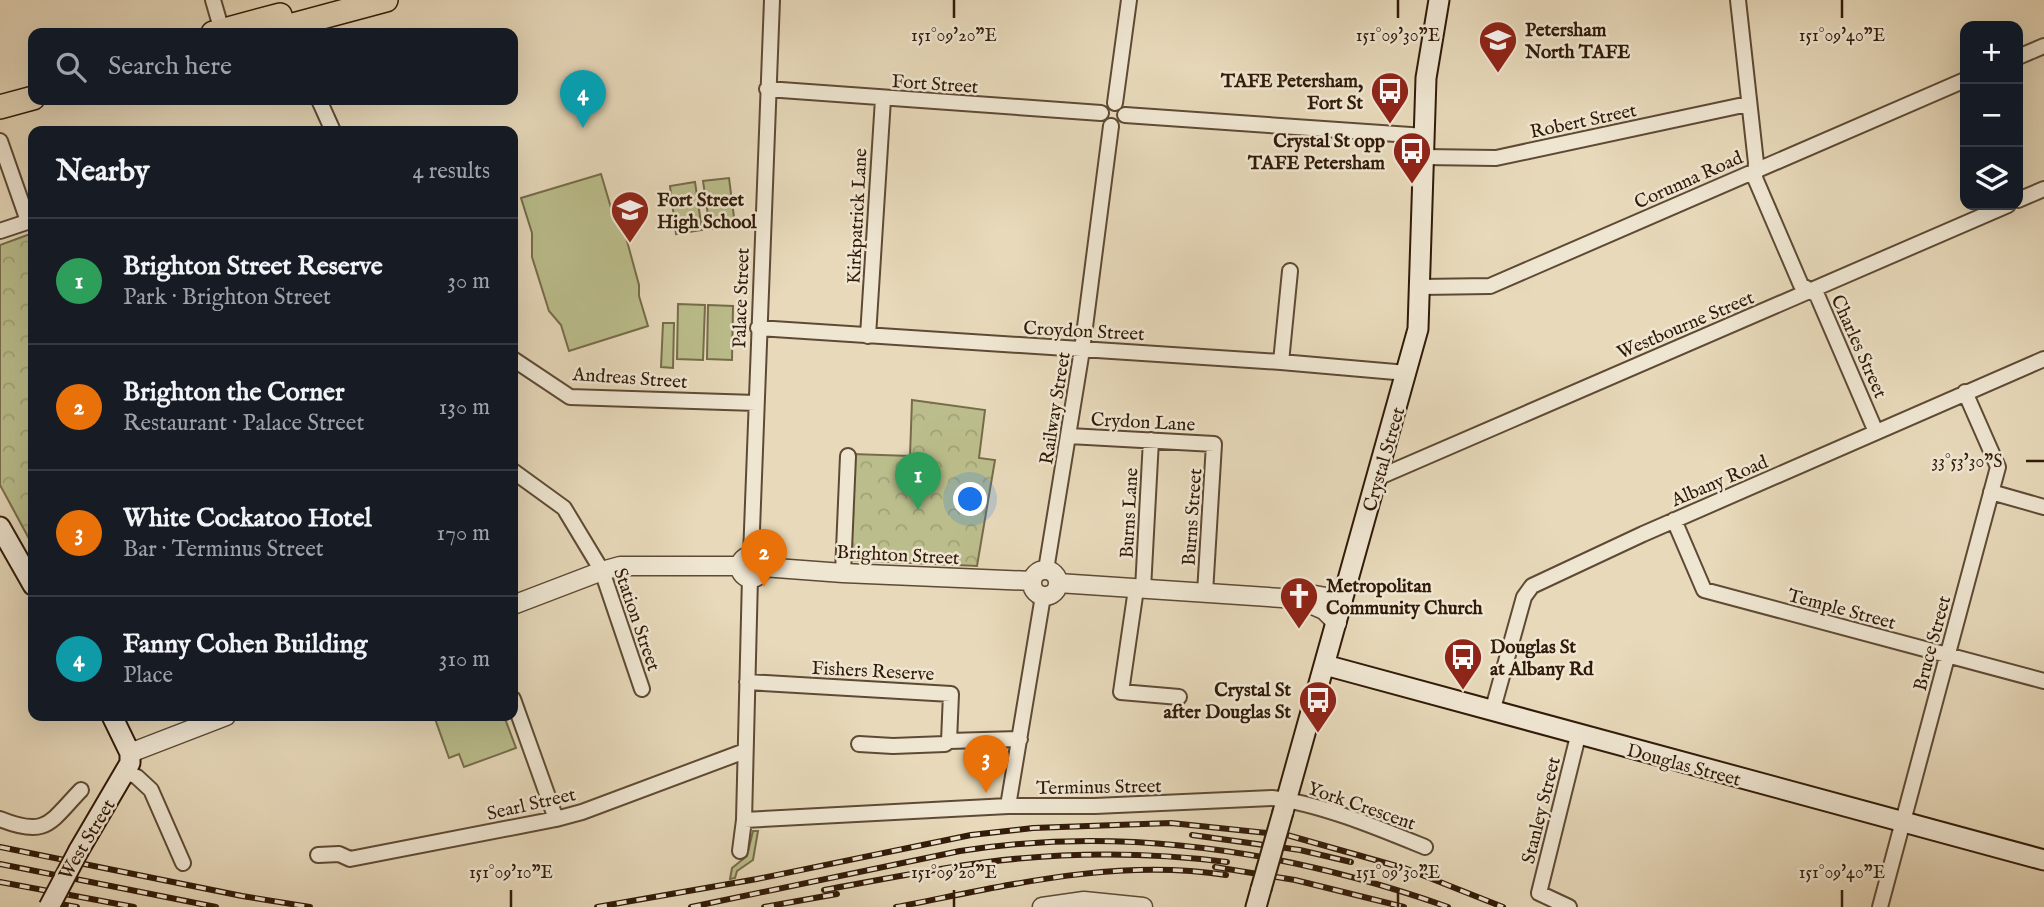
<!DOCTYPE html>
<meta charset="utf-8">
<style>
body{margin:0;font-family:"IM FELL English",serif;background:#20242c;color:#f1f3f6}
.controls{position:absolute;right:21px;top:21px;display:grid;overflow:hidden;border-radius:14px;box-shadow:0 7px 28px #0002}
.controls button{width:63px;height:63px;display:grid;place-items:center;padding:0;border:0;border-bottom:2px solid #363941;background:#171b24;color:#f1f3f6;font:35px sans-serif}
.you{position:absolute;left:971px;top:500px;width:24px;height:24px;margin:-18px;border:5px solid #fff;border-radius:50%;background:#1a73e8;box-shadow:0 0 0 10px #1a73e833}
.badge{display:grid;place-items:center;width:46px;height:46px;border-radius:50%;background:#db2777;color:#fff;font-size:23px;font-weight:700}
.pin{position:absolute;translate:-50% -58px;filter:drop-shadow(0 2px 4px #0008)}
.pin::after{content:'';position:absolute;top:37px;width:24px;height:21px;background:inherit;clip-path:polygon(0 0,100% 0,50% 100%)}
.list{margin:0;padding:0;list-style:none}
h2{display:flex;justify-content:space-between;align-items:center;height:91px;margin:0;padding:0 28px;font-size:30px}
h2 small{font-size:23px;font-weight:400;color:#9ea1a6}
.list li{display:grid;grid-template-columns:46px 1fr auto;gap:21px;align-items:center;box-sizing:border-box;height:126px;padding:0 28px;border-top:2px solid #363941}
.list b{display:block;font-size:26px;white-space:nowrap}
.list p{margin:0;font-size:23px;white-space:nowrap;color:#9ea1a6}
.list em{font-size:23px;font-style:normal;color:#9ea1a6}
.icon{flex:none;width:38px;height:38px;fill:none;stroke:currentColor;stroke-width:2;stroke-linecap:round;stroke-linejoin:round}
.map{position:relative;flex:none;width:2044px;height:907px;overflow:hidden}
.search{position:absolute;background:#171b24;box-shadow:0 7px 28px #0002;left:28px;top:28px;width:490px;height:77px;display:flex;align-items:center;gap:18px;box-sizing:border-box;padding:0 24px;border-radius:14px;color:#9ea1a6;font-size:26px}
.panel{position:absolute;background:#171b24;box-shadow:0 7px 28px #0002;left:28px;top:126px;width:490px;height:595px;border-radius:14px}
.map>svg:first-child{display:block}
</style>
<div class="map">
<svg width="2044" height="907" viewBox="0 0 2044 907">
<defs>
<pattern id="park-crowns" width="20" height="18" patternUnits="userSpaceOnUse" patternTransform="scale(1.75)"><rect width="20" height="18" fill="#bbbe8c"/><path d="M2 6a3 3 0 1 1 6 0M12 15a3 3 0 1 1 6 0" fill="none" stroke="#a1a377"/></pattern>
</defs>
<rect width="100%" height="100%" fill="#e7d9ba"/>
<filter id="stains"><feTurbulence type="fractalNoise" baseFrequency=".00286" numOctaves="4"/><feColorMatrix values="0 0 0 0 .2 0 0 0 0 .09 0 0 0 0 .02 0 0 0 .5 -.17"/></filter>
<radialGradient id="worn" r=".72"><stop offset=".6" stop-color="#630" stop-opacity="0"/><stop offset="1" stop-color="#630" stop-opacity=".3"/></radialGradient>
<!-- green -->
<path fill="#bbbe8c" stroke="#766c4a" stroke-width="2" d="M601 174 612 211 624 230 639 285V296L648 326 569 351 561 325 549 311 532 257V233L521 198Z
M729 178 735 225 710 229 703 181Z
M695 182 702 230 676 234 670 186Z
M678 304 705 305 703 360 677 359Z
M708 305 733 306 732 360 707 359Z
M663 323H674L673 368 661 367Z
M434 716H504L516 748 464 767 459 754 449 758Z
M753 831H758L753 860 737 871 735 878 730 879 732 868 747 856Z"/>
<!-- park -->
<path fill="url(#park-crowns)" stroke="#766c4a" stroke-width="2" d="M33 233V546L0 485V245Z
M912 400 985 410 979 458 995 460 977 566 848 560 853 454 910 456Z"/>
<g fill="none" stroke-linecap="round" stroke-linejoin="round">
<!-- minor casing -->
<g stroke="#5e4a34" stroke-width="18">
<path id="minor" d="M213 0 222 31
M1738 0 1756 163 1755 178 1801 285 1817 295 1876 432
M2018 57 2044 46
M767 89 1101 113
M319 100 333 131
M1115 103 1129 0
M1125 115 1425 136
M0 141 28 221
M1424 157 1496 158 1748 104
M2018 200 2044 189
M0 231 33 220
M1421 287 1490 286 1965 80
M758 328 1281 362 1407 373
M868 336 883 99
M513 359 570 397 756 403
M1281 362 1290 271
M1069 436 1214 444 1205 593
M513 471 564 508 602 571 642 689
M1377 478 2008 205
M1991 492 2044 507
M1674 520 1704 590 2044 681
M751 556 772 0
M1046 570 1082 350 1111 126
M843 573 848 456
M1136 589 1121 692 1179 697
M1143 589 1151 440
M747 682 951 694 949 741
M513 699 556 819
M1492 712 1524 597 1532 586 1643 534 2044 359
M859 744 893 746 945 744 949 741 1020 739
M126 772 137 777 151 790 183 863
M1008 806 1043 596
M0 819C47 838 50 822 81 790
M744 820 1008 806H1095L1272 798C1319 803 1381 829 1425 847
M740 851 744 820 750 577
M318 855 339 854 350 859 556 819 582 812 745 751
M1569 907 1539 893 1578 736
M1880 907 1998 467 1965 392"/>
</g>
<!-- tertiary casing -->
<g stroke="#5e4a34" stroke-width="21">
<path id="tertiary" d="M740 567a11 11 0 1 1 22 0a11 11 0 1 1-22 0Z
M762 567 843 573 1032 581
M1032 583a13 13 0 1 1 26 0a13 13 0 1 1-26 0Z
M1058 583 1297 599 1315 595 1343 600
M1301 600 1324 610 1337 623
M513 605 602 571 620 566H740
M130 753 226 716
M1042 907 1084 901 1143 907"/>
</g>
<!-- secondary casing -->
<g stroke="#311a08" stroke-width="23">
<path id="secondary" d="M0 527 33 585
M1325 665 2044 860
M1283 812 1418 329 1426 78 1439 0
M79 850 130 763V753L112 716
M1256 907 1261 889"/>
</g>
<!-- trunk casing -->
<g stroke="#311a08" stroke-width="26">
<path id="trunk" d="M213 33 280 15
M263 33 386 0
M0 107 33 98"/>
</g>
<!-- minor -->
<use href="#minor" stroke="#efe6d2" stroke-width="14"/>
<!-- tertiary -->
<use href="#tertiary" stroke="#efe6d2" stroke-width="18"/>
<!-- secondary -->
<use href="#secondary" stroke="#efe6d2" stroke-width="19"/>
<!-- trunk -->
<use href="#trunk" stroke="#e7d9ba" stroke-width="23"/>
<!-- rail casing -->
<g stroke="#311a08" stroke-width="6">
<path id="rail" d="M1192 835 1300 850 1351 862
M0 847 242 896 310 907
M0 864 216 907
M1215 867 1295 880 1404 907
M0 882 134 907
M824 890C879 880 933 869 987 862 1067 852 1147 852 1227 862
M49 902 77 907
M597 907 757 879 971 835 1033 828 1171 823 1287 835 1407 869 1503 907
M691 907 960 851C1125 825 1292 852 1448 907
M764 907 837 894
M896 907C1006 886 1113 858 1226 875"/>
</g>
<!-- rail -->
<use href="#rail" stroke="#efe6d2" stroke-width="3.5" stroke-dasharray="10" stroke-linecap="butt"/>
<!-- secondary-bridge casing -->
<g stroke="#311a08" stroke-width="23" stroke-linecap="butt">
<path id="secondary-bridge" d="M1261 889 1283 812
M49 907 79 850"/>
</g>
<!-- secondary-bridge -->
<use href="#secondary-bridge" stroke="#efe6d2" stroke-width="19"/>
</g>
<!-- ticks -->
<path fill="none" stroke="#311a08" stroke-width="2.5" d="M954 0V18M1398 0V18M1842 0V18M2026 461H2044M511 890V907M954 890V907M1398 890V907M1842 890V907"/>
<!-- icons -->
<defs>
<g id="university-pin" transform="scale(2.0125)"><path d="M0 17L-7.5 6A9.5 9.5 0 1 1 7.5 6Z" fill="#8f2418" stroke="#efe6d2"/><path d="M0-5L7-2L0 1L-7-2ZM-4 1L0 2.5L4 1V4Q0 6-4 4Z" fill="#fff"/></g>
<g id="bus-pin" transform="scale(2.0125)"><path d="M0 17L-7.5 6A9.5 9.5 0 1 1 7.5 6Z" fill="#8f2418" stroke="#efe6d2"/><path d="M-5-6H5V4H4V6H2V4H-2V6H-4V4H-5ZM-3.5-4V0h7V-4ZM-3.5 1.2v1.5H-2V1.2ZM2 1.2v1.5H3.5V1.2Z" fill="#fff"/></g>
<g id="school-pin" transform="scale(2.0125)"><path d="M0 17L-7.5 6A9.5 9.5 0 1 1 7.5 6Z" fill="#8f2418" stroke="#efe6d2"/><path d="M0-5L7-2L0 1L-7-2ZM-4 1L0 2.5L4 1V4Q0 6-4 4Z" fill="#fff"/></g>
<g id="church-pin" transform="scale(2.0125)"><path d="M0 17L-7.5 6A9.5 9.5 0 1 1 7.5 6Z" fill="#8f2418" stroke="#efe6d2"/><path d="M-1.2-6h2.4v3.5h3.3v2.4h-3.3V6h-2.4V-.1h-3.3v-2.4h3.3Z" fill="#fff"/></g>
</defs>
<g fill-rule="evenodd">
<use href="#university-pin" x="1498" y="40"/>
<use href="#bus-pin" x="1390" y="91"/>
<use href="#bus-pin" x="1412" y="151"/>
<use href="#school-pin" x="630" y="210"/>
<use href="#church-pin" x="1299" y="596"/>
<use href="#bus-pin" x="1463" y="657"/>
<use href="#bus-pin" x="1318" y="700"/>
</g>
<g text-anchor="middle" stroke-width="5" stroke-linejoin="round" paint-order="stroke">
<!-- poi labels -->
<g font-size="19" font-weight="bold" fill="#311a08" stroke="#efe6d2" text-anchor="start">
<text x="1525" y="36">Petersham<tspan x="1525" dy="22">North TAFE</tspan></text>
<text x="1363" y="87" text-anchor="end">TAFE Petersham,<tspan x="1363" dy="22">Fort St</tspan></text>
<text x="1385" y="147" text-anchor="end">Crystal St opp<tspan x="1385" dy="22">TAFE Petersham</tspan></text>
<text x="657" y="206">Fort Street<tspan x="657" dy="22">High School</tspan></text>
<text x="1326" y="592">Metropolitan<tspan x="1326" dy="22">Community Church</tspan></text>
<text x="1490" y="653">Douglas St<tspan x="1490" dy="22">at Albany Rd</tspan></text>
<text x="1291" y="696" text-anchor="end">Crystal St<tspan x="1291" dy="22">after Douglas St</tspan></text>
</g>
<!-- street labels -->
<g font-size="19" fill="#311a08" stroke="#efe6d2">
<text transform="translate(935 83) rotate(4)" y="7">Fort Street</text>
<text transform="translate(1583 120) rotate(-12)" y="7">Robert Street</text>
<text transform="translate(1688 179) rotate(-24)" y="7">Corunna Road</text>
<text transform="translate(856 216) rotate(-87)" y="7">Kirkpatrick Lane</text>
<text transform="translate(740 298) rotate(-88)" y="7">Palace Street</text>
<text transform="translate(1685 324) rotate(-23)" y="7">Westbourne Street</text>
<text transform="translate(1084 330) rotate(3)" y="7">Croydon Street</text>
<text transform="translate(1860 346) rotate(66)" y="7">Charles Street</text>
<text transform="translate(630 377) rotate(4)" y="7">Andreas Street</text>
<text transform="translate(1054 408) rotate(-81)" y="7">Railway Street</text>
<text transform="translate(1143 421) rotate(3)" y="7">Crydon Lane</text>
<text transform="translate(1383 459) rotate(-74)" y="7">Crystal Street</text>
<text transform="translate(1719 480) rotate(-23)" y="7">Albany Road</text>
<text transform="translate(1128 513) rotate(-87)" y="7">Burns Lane</text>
<text transform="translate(1191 517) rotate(-86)" y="7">Burns Street</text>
<text transform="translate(898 554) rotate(3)" y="7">Brighton Street</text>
<text transform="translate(1842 608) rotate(15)" y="7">Temple Street</text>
<text transform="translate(638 619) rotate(71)" y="7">Station Street</text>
<text transform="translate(1931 643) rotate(-75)" y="7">Bruce Street</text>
<text transform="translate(873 670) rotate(3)" y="7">Fishers Reserve</text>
<text transform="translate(1684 764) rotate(15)" y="7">Douglas Street</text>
<text transform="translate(1099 786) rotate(-1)" y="7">Terminus Street</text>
<text transform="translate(531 803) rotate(-13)" y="7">Searl Street</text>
<text transform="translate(1362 805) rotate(19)" y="7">York Crescent</text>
<text transform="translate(1540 810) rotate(-76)" y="7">Stanley Street</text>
<text transform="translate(86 839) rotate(-59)" y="7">West Street</text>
</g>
</g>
<g font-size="18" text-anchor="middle" fill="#311a08" stroke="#efe6d2" stroke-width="5" stroke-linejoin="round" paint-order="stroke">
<text x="954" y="41">151°09'20"E</text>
<text x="1398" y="41">151°09'30"E</text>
<text x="1842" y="41">151°09'40"E</text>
<text x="1967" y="467">33°53'30"S</text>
<text x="511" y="878">151°09'10"E</text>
<text x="954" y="878">151°09'20"E</text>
<text x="1398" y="878">151°09'30"E</text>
<text x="1842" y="878">151°09'40"E</text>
</g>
<rect width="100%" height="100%" filter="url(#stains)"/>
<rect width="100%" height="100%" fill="url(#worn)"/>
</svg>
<div class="controls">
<button>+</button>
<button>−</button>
<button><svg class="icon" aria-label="layers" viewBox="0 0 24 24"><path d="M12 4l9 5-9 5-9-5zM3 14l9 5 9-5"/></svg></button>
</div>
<div class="you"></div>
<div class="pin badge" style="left:918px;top:510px;background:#2e9e5b">1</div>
<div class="pin badge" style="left:764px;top:587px;background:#e8710a">2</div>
<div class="pin badge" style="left:986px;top:793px;background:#e8710a">3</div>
<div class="pin badge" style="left:583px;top:128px;background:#0f9aa8">4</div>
<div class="search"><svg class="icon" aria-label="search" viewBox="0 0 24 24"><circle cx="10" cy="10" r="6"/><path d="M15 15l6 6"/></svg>Search here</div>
<section class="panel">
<h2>Nearby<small>4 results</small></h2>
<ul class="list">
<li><span class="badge" style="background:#2e9e5b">1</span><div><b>Brighton Street Reserve</b><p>Park · Brighton Street</p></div><em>30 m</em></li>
<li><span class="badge" style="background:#e8710a">2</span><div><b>Brighton the Corner</b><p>Restaurant · Palace Street</p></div><em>130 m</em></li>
<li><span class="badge" style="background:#e8710a">3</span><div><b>White Cockatoo Hotel</b><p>Bar · Terminus Street</p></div><em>170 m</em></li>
<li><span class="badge" style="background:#0f9aa8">4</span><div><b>Fanny Cohen Building</b><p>Place</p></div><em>310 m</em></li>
</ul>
</section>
</div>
